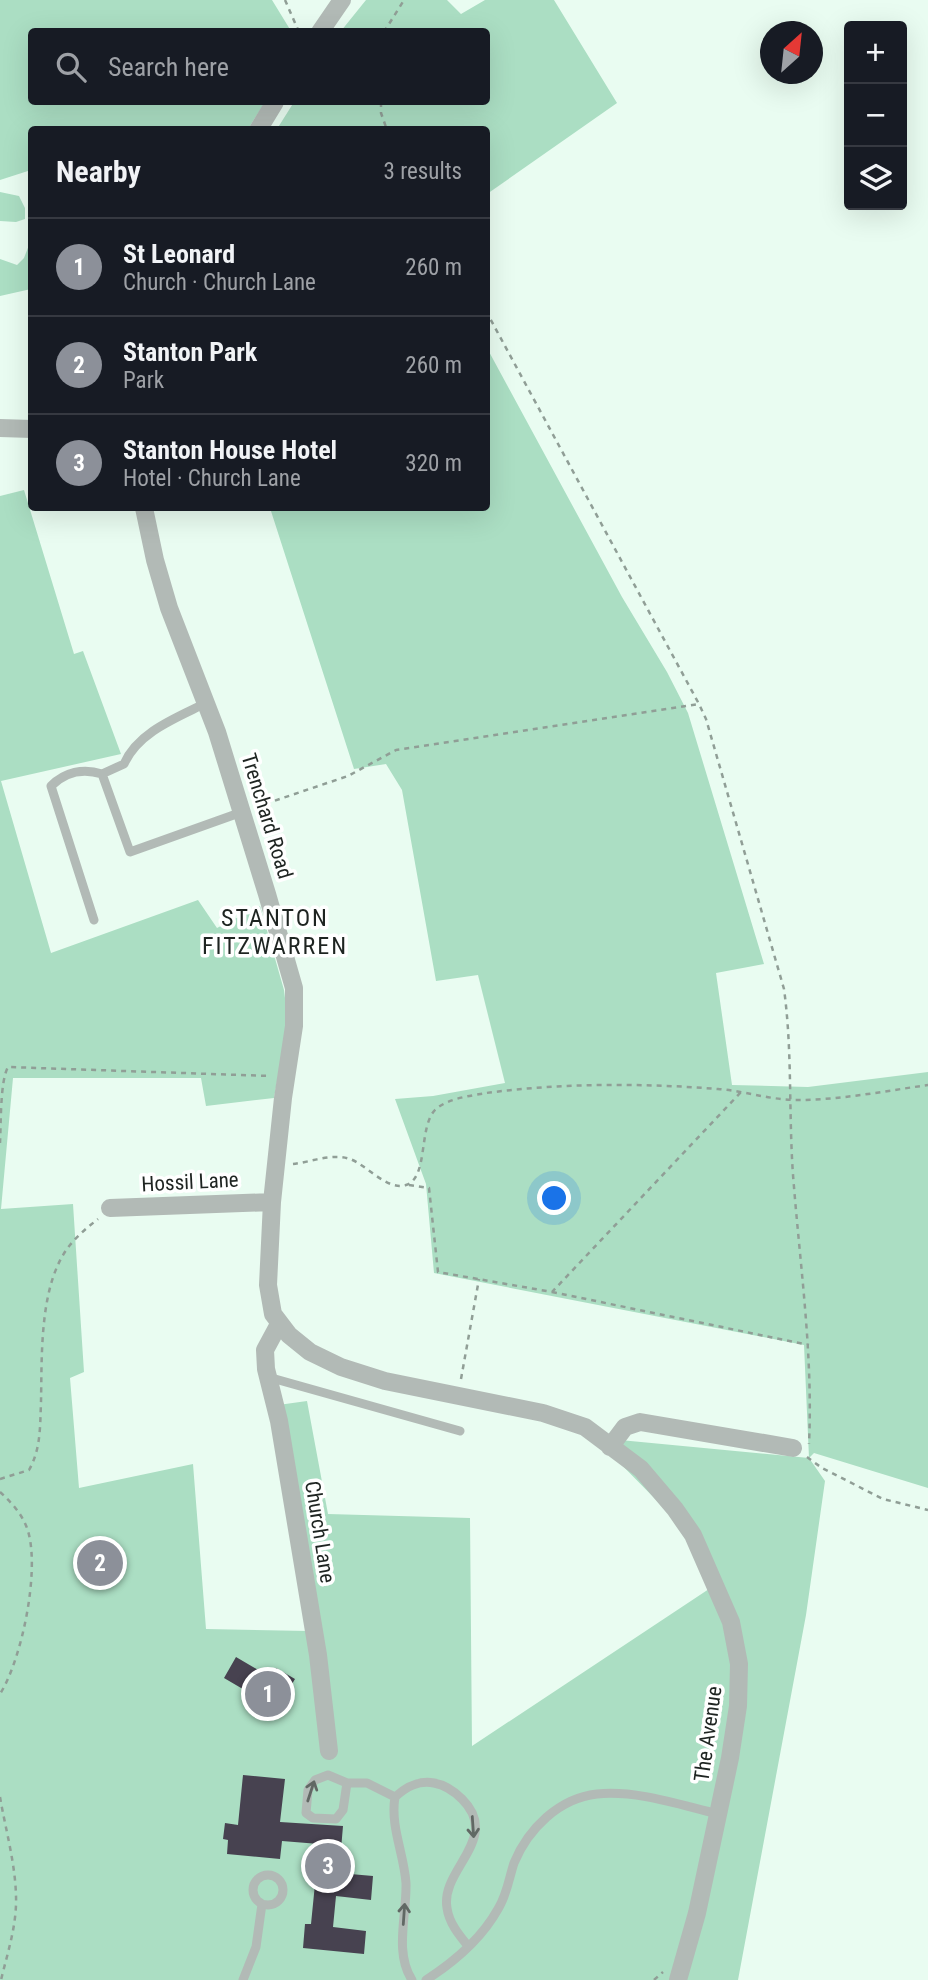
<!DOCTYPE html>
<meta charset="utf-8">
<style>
body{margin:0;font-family:"Roboto Condensed",sans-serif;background:#242831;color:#f1f3f6}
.controls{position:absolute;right:21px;top:21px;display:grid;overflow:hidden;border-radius:7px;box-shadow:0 7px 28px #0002}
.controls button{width:63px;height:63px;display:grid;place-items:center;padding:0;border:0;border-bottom:2px solid #363941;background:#171b24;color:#f1f3f6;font:35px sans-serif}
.compass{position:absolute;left:760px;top:21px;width:63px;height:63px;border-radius:50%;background:#171b24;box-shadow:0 7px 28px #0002;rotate:27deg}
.you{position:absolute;left:555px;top:1199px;width:24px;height:24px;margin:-18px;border:5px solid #fff;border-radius:50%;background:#1a73e8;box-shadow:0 0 0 10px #1a73e833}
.badge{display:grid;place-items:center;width:46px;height:46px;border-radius:50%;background:#8c9099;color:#fff;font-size:23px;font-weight:700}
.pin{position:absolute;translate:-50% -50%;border:4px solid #fff;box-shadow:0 2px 7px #0006}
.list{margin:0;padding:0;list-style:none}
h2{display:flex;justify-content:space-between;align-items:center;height:91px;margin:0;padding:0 28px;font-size:30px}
h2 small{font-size:23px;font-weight:400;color:#9ea1a6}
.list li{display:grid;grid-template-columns:46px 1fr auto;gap:21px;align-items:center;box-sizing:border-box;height:98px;padding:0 28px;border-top:2px solid #363941}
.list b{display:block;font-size:26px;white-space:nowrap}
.list p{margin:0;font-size:23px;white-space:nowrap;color:#9ea1a6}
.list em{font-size:23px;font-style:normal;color:#9ea1a6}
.icon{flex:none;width:38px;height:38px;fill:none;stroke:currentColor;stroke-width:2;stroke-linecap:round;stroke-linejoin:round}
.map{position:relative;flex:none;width:928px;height:1980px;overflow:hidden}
.search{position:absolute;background:#171b24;box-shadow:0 7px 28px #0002;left:28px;top:28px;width:462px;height:77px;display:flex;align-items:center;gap:18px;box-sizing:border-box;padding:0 24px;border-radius:7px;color:#9ea1a6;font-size:26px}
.panel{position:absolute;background:#171b24;box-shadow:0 7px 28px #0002;left:28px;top:126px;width:462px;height:385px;border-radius:7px}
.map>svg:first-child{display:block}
</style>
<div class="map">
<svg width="928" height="1980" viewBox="0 0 928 1980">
<rect width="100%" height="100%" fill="#e9fcf1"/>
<!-- green -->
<path fill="#abdec3" d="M0 0H272L291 31 32 32V102H265L248 129 32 130 31 170 0 180Z
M366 0H447L461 14 485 0H554L617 103 487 194 486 130 277 129 294 102H486V32L341 31Z
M0 192 19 196 25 208V219L16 222 0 221Z
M31 240V289L0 296V259L17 265 24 258Z
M487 348 622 597 667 672 688 713 764 964 716 973 732 1085 808 1087 928 1072V1488L814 1453 809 1458 825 1481 806 1615 738 1980H0V496L24 490 74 654 83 651 121 754 1 781 51 953 198 900 217 928 260 906 284 990 288 1022 274 1098 206 1106 201 1078H13L1 1209 73 1204 84 1372 70 1378 79 1488 193 1464 206 1629 308 1631 271 1406 307 1401 328 1514 470 1518 472 1746 712 1587 692 1547 669 1513 609 1452 620 1440 809 1458 804 1345 434 1273 426 1184 395 1099 433 1096 505 1083 478 975 436 981 402 790 386 764 354 769 270 508H486Z"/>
<!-- building -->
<path fill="#474250" d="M236 1657 270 1677 276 1668 295 1679 277 1709 224 1678Z
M243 1775 285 1779 280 1822 343 1826 339 1873 373 1876 371 1900 336 1896 333 1927 366 1931 364 1954 303 1948 305 1924H311L319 1844 282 1841 280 1859 227 1854 228 1840 223 1839 225 1823 238 1825Z"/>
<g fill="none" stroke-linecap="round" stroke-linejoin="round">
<!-- path -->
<path stroke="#909e96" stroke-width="2.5" stroke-dasharray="5 5" stroke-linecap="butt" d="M285 0 299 32
M384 32 404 0
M381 102V113L387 130
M486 311 699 704 706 719 784 989C793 1055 788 1121 794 1187 801 1273 813 1358 809 1444
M256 807 348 776 396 750 699 704
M0 1143C1 1125 0 1081 8 1067L270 1076
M293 1164C311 1162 332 1153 350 1159 367 1165 387 1191 406 1185 429 1178 418 1125 436 1109 449 1098 470 1096 486 1093 562 1083 642 1083 718 1089 745 1091 770 1100 797 1100 840 1100 885 1091 928 1085
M409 1185 429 1188 438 1272 552 1292 742 1091
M552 1292 809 1345
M461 1379 479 1279
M807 1457 822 1468 883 1499 928 1510
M0 1479 29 1470C41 1449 40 1426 41 1402 42 1355 39 1283 70 1245 78 1235 88 1227 98 1219
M0 1492C12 1503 23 1515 28 1531 40 1571 22 1659 0 1694
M0 1797C6 1832 17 1869 16 1905 15 1931 7 1955 1 1980
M654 1980 663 1972"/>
<!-- service -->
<path stroke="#b2bab6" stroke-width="9" d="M206 703C176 718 138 732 124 764L102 774 130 852 242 812
M94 920 51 786C65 772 83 768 102 774
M268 1377 460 1431
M347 1783 343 1810 336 1819 313 1818 306 1813 308 1790 315 1780 328 1775 347 1783H367L395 1797
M253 1890a15 15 0 1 1 30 0a15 15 0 1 1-30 0Z
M243 1980 256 1947 262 1904
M412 1980C394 1952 407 1915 406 1883 404 1854 390 1826 395 1797 406 1787 418 1780 434 1783 445 1785 454 1791 462 1799 502 1839 440 1869 447 1908 449 1923 459 1935 468 1946
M426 1980C454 1962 482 1938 498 1909 507 1895 509 1878 514 1863 528 1829 559 1798 597 1794 637 1790 680 1805 718 1814"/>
<!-- minor -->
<path stroke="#b2bab6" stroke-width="18" d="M320 32 342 0
M258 130 275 102
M0 428 32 429
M144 508 155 560 169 608 217 732 267 894 294 988V1026L283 1098 272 1202 268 1285 273 1314 289 1335 310 1352 341 1367 385 1381 543 1413 585 1427 641 1469 675 1509 693 1535 731 1622 739 1664 738 1706 730 1758 697 1913 678 1980
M110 1208 272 1202
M279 1324 265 1350 266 1369 279 1421 318 1655 329 1751
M610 1447 625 1427 640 1422 793 1448"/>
</g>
<!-- one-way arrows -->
<defs><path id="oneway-shaft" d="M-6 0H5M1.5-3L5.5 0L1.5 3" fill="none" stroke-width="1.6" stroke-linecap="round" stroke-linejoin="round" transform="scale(1.75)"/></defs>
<g stroke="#616864">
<use href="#oneway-shaft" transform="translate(311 1791) rotate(-72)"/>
<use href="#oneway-shaft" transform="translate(473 1827) rotate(86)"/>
<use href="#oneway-shaft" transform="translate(404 1914) rotate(-86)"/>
</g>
<g text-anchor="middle" stroke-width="7" stroke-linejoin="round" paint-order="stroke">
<!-- street labels -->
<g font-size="21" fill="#1e2421" stroke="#fff">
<text transform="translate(267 816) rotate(73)" y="7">Trenchard Road</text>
<text transform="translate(190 1182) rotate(-3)" y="7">Hossil Lane</text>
<text transform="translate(320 1532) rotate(81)" y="7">Church Lane</text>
<text transform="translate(708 1734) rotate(-82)" y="7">The Avenue</text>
</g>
<!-- quarter labels -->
<g font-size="24" letter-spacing="2" fill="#1e2421" stroke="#fff">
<text x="275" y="926">STANTON<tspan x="275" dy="28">FITZWARREN</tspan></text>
</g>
</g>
</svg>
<div class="controls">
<button>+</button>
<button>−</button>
<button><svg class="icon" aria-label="layers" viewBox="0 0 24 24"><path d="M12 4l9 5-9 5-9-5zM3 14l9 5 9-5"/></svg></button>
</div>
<svg class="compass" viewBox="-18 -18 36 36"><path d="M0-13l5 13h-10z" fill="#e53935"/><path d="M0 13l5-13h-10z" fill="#9ea1a6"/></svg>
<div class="you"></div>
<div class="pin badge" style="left:268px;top:1694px">1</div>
<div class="pin badge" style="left:100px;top:1563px">2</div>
<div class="pin badge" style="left:328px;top:1866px">3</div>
<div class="search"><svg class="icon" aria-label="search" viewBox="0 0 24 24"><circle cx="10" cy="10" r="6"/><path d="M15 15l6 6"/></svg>Search here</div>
<section class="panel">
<h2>Nearby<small>3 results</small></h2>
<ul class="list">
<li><span class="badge">1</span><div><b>St Leonard</b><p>Church · Church Lane</p></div><em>260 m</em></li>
<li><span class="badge">2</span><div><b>Stanton Park</b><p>Park</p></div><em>260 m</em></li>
<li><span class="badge">3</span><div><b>Stanton House Hotel</b><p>Hotel · Church Lane</p></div><em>320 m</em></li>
</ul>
</section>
</div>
